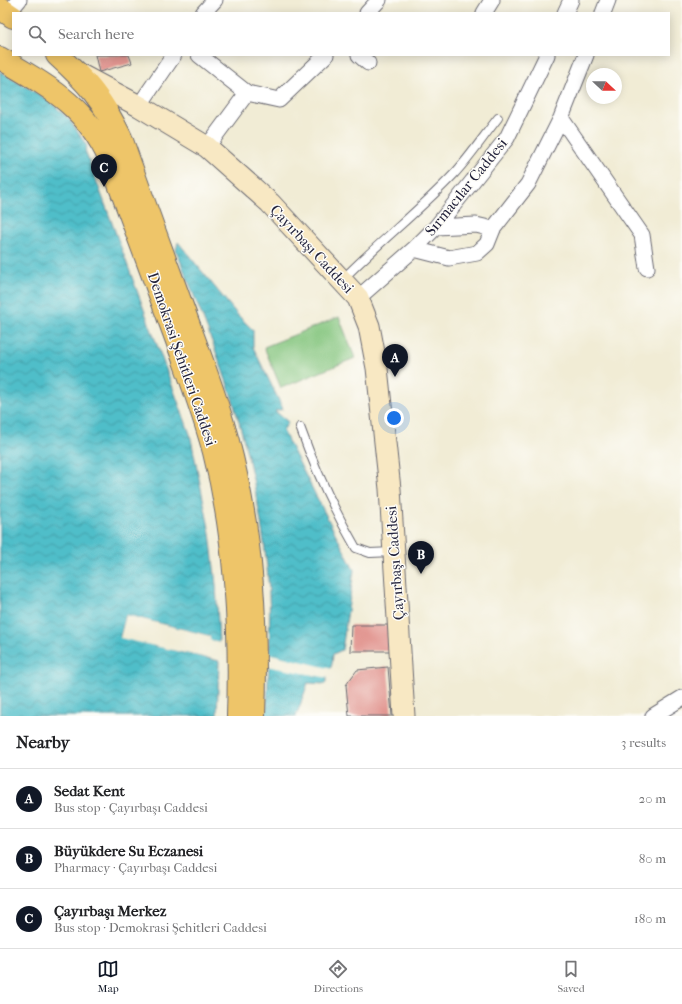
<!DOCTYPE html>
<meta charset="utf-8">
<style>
body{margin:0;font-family:"IM FELL French Canon",serif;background:#f2f2f2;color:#202124}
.compass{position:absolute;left:586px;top:68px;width:36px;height:36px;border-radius:50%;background:#fff;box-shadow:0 2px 10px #0003;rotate:112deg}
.you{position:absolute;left:394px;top:418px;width:14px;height:14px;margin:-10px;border:3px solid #fff;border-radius:50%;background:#1a73e8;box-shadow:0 0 0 6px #1a73e833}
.badge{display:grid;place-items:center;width:26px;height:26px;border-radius:50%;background:#111827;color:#fff;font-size:13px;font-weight:700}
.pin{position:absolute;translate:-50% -33px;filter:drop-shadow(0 1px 2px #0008)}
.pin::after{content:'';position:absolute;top:21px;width:14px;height:12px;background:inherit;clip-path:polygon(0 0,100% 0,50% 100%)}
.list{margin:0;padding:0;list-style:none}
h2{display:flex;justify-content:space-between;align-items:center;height:52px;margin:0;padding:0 16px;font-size:17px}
h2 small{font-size:13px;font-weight:400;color:#757577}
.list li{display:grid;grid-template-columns:26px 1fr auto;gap:12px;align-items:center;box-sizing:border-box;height:60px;padding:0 16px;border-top:1px solid #e0e0e0}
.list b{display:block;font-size:15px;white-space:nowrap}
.list p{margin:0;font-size:13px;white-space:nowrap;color:#757577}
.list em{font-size:13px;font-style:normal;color:#757577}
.icon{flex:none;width:22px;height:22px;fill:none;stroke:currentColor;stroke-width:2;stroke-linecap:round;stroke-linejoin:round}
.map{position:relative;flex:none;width:682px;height:716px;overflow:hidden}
.search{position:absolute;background:#fff;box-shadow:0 2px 10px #0003;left:12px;right:12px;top:12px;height:44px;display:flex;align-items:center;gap:10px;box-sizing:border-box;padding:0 14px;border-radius:0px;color:#757577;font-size:15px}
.sheet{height:232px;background:#fff}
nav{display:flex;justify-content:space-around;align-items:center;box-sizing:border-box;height:56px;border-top:1px solid #e0e0e0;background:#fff;font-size:11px;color:#757577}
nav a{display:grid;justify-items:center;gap:2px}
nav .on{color:#111827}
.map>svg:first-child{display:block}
</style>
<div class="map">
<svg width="682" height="716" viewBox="0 0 682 716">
<defs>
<pattern id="water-waves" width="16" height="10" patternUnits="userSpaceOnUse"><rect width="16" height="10" fill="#50bec9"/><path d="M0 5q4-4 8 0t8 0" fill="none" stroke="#429aa4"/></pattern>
</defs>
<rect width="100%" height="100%" fill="#fdfcf7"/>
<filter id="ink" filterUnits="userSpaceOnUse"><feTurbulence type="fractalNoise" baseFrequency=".025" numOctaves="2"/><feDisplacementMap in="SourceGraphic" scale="8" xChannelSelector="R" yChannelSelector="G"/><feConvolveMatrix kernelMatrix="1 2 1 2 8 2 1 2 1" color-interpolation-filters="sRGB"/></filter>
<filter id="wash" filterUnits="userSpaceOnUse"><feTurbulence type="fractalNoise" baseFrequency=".012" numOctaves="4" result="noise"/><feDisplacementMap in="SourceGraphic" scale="16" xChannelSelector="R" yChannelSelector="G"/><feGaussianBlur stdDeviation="0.9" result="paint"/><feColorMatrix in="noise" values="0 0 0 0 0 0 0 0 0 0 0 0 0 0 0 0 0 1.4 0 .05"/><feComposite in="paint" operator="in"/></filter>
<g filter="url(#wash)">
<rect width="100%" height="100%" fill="#f1ecd5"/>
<!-- pitch -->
<path fill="#84c57e" stroke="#53745c" d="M339 317 355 358 281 388 264 347Z"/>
<!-- water -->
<path fill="url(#water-waves)" stroke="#397082" d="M0 71 47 99 69 119 87 146 85 150 190 434 210 533 216 585 219 642 209 640 210 636 126 615 120 637 219 661 217 716H0Z
M178 242 236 313 253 330V347L283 409 275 411 288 422 283 431 354 570 342 650 333 654 332 664 325 684 308 683 296 716H266C269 669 272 614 267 567 261 511 249 453 232 398 216 348 195 299 176 250Z"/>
<!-- pier -->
<path fill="#f1ecd5" d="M126 615 210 636V640L221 642 219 644 209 642 208 637 127 617 122 636 208 656 207 658 120 638Z
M267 653 332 669 330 676 329 678 266 666Z"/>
<g id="blocks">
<!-- building -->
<path fill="#e29691" d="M95 55H129L132 63 99 72Z
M351 625H393V651H350Z
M388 667 392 716H349L346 685 357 670Z"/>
</g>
</g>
<g filter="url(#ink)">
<use href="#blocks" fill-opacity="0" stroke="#6a6971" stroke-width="1"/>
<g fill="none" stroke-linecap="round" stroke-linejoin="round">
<!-- service casing -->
<g stroke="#6a6971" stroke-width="10">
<path id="service" d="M342 280C378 243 419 211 454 174 470 157 483 137 498 118
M300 427C315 469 334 510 356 548L370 553 393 552"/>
</g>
<!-- minor casing -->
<g stroke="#6a6971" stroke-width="17">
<path id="minor" d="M8 13 19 0
M203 13 215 0
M367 13 379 0
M484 13 492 0
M565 13 571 0
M603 13 608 0
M199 55 247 93
M359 55 368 63
M139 106 174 55
M561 118 642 235 647 268
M207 147 247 93 279 100 326 55
M436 227 476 225 493 229
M414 249 449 258 477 253 487 244 493 229 528 184 561 118 586 55
M358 298 414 249 436 227 507 138 547 55
M653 716 682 698"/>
</g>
<!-- secondary casing -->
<g stroke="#6a6971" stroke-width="23">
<path id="secondary" d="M77 73 139 106 207 147 270 203 358 298 369 326 377 368 390 489 404 716"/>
</g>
<!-- primary casing -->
<g stroke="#6a6971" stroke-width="24">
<path id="primary" d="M0 8 13 17
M57 55C88 83 103 100 121 138 142 198 164 257 186 317 205 369 225 421 236 475 254 555 257 635 254 716
M0 58C49 87 85 105 110 160 132 220 155 280 177 341 190 378 204 414 214 452 236 539 241 628 238 716"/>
</g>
<!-- service -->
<use href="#service" stroke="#fff" stroke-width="8"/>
<!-- minor -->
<use href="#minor" stroke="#fff" stroke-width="15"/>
<!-- secondary -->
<use href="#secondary" stroke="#f8e8c3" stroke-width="21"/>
<!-- primary -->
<use href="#primary" stroke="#eec569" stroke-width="22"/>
</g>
</g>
<g text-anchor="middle" stroke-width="3" stroke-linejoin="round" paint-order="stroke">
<!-- street labels -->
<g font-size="15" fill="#22223b" stroke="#fdfcf7">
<text transform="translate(466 187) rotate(-51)" y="5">Sırmacılar Caddesi</text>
<text transform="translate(312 249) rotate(47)" y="5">Çayırbaşı Caddesi</text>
<text transform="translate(182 359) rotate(71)" y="5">Demokrasi Şehitleri Caddesi</text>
<text transform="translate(395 563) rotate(-94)" y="5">Çayırbaşı Caddesi</text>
</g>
</g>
</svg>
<svg class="compass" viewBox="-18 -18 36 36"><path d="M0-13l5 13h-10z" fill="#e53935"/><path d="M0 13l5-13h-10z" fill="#757577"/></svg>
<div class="you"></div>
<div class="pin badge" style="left:395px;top:377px">A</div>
<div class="pin badge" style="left:421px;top:574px">B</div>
<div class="pin badge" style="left:104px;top:187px">C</div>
<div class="search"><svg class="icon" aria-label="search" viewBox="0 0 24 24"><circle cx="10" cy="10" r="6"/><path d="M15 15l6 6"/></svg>Search here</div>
</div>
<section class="sheet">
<h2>Nearby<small>3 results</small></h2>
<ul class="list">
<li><span class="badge">A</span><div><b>Sedat Kent</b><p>Bus stop · Çayırbaşı Caddesi</p></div><em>20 m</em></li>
<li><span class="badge">B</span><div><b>Büyükdere Su Eczanesi</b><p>Pharmacy · Çayırbaşı Caddesi</p></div><em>80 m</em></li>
<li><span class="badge">C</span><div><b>Çayırbaşı Merkez</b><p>Bus stop · Demokrasi Şehitleri Caddesi</p></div><em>180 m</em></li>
</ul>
</section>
<nav>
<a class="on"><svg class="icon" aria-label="map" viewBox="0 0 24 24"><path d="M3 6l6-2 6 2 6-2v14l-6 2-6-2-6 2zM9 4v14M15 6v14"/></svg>Map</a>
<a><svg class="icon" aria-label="directions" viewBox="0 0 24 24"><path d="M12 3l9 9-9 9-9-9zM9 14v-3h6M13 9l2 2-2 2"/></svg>Directions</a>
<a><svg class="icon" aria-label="saved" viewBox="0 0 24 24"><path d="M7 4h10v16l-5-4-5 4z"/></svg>Saved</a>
</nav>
